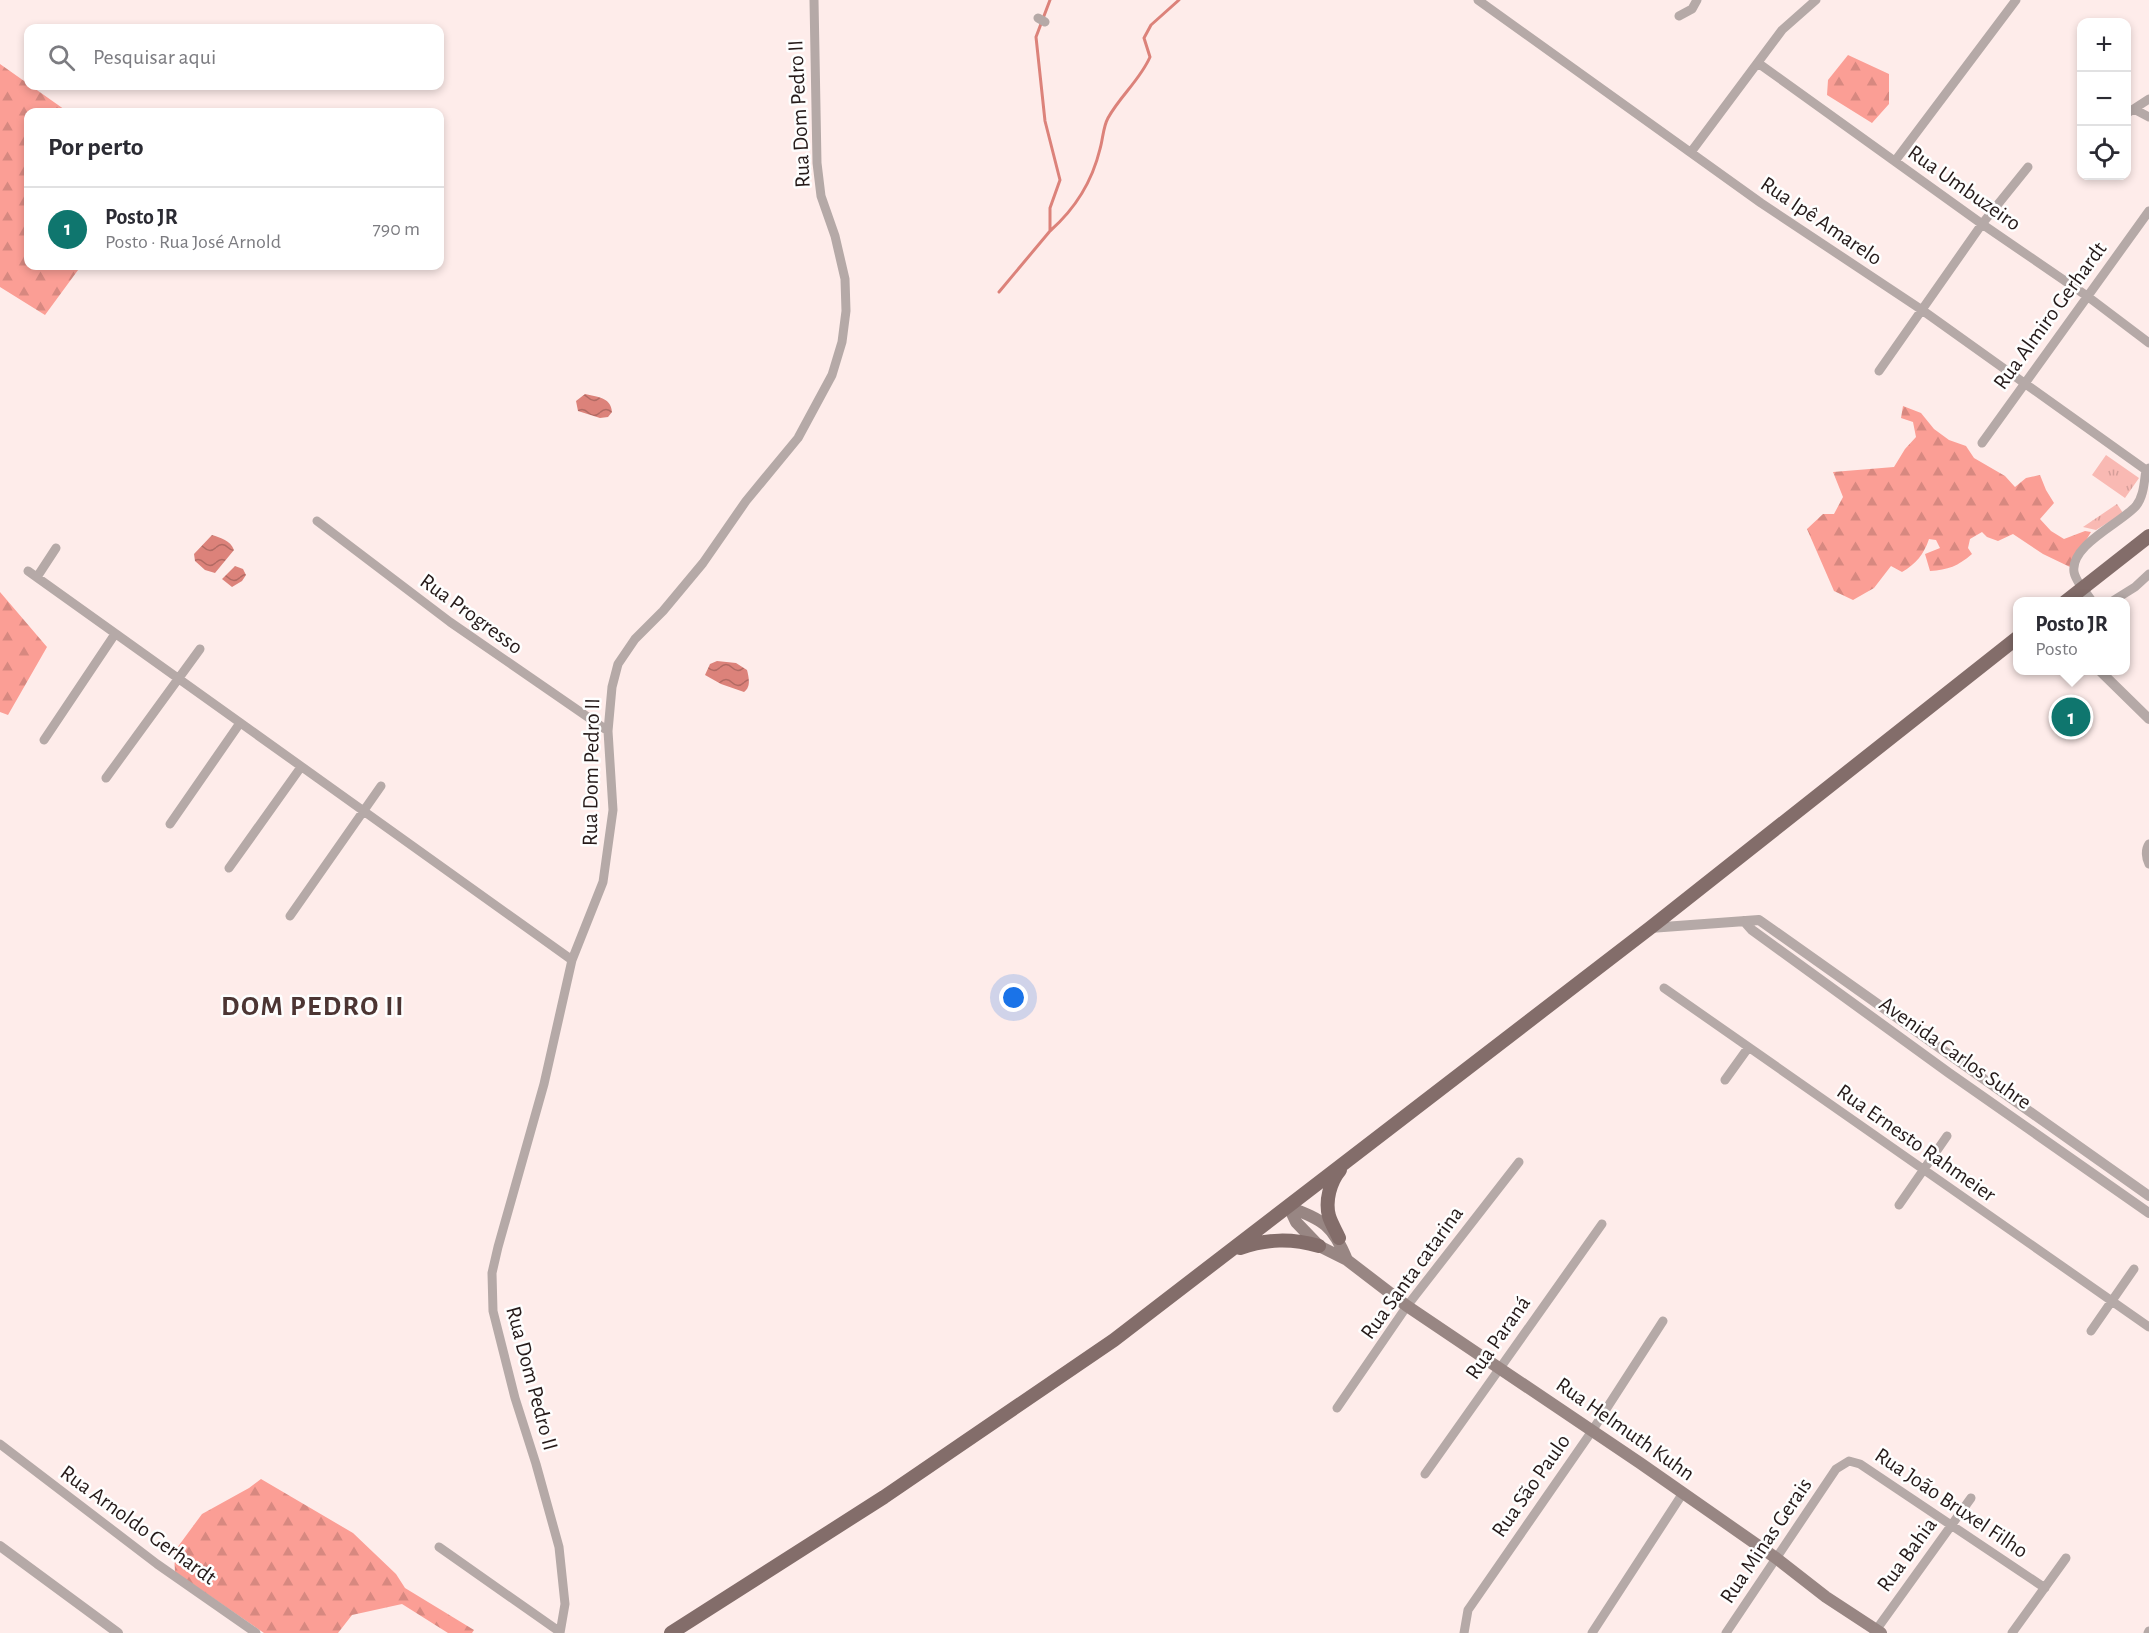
<!DOCTYPE html>
<html lang="pt">
<meta charset="utf-8">
<style>
body{margin:0;font-family:"Alegreya Sans",sans-serif;background:#f7f7f7;color:#2b2b33}
.controls{position:absolute;right:18px;top:18px;display:grid;overflow:hidden;border-radius:12px;box-shadow:0 3px 9px #0003}
.controls button{width:54px;height:54px;display:grid;place-items:center;padding:0;border:0;border-bottom:2px solid #e1e1e2;background:#fff;color:#2b2b33;font:30px sans-serif}
.you{position:absolute;left:1014px;top:998px;width:21px;height:21px;margin:-15px;border:4px solid #fff;border-radius:50%;background:#1a73e8;box-shadow:0 0 0 9px #1a73e833}
.badge{display:grid;place-items:center;width:39px;height:39px;border-radius:50%;background:#0f766e;color:#fff;font-size:20px;font-weight:700}
.pin{position:absolute;translate:-50% -50%;border:3px solid #fff;box-shadow:0 2px 6px #0006}
.popup{position:absolute;left:2013px;top:597px;width:117px;height:78px;box-sizing:border-box;display:grid;place-content:center;border-radius:12px;background:#fff;filter:drop-shadow(0 2px 4px #0005);font-size:20px;white-space:nowrap;color:#7c7c81}
.popup b{font-size:22px;color:#2b2b33}
.popup::after{content:'';position:absolute;left:50%;top:100%;margin-left:-12px;border:12px solid transparent;border-top-color:#fff}
.list{margin:0;padding:0;list-style:none}
h2{display:flex;justify-content:space-between;align-items:center;height:78px;margin:0;padding:0 24px;font-size:26px}
h2 small{font-size:20px;font-weight:400;color:#7c7c81}
.list li{display:grid;grid-template-columns:39px 1fr auto;gap:18px;align-items:center;box-sizing:border-box;height:84px;padding:0 24px;border-top:2px solid #e1e1e2}
.list b{display:block;font-size:22px;white-space:nowrap}
.list p{margin:0;font-size:20px;white-space:nowrap;color:#7c7c81}
.list em{font-size:20px;font-style:normal;color:#7c7c81}
.icon{flex:none;width:33px;height:33px;fill:none;stroke:currentColor;stroke-width:2;stroke-linecap:round;stroke-linejoin:round}
.map{position:relative;flex:none;width:2149px;height:1633px;overflow:hidden}
.search{position:absolute;background:#fff;box-shadow:0 3px 9px #0003;left:24px;top:24px;width:420px;height:66px;display:flex;align-items:center;gap:15px;box-sizing:border-box;padding:0 21px;border-radius:12px;color:#7c7c81;font-size:22px}
.panel{position:absolute;background:#fff;box-shadow:0 3px 9px #0003;left:24px;top:108px;width:420px;height:162px;border-radius:12px}
.map>svg:first-child{display:block}
</style>
<div class="map">
<svg width="2149" height="1633" viewBox="0 0 2149 1633">
<defs>
<pattern id="grass-tufts" width="24" height="20" patternUnits="userSpaceOnUse" patternTransform="scale(1.5)"><rect width="24" height="20" fill="#f9b9b3"/><path d="M3 7l-1-3M5 7V3M7 7l1-3M15 17l-1-3M17 17v-4M19 17l1-3" fill="none" stroke="#d59e99"/></pattern>
<pattern id="forest-firs" width="22" height="20" patternUnits="userSpaceOnUse" patternTransform="scale(1.5)"><rect width="22" height="20" fill="#fb9e95"/><path d="M5 1l3.5 6h-7zM16 11l3.5 6h-7z" fill="#d78880"/></pattern>
<pattern id="water-waves" width="16" height="10" patternUnits="userSpaceOnUse" patternTransform="scale(1.5)"><rect width="16" height="10" fill="#dc827a"/><path d="M0 5q4-4 8 0t8 0" fill="none" stroke="#b26a63"/></pattern>
</defs>
<rect width="100%" height="100%" fill="#feecea"/>
<!-- grass -->
<path fill="url(#grass-tufts)" d="M2106 455 2139 478 2125 498 2092 475Z
M2117 504 2123 513 2096 530 2083 527Z"/>
<!-- forest -->
<path fill="url(#forest-firs)" d="M1848 55 1889 74V104L1872 123 1827 95 1828 80Z
M0 64 68 112H28V266H81L45 315 0 287Z
M1903 406 1921 413 1934 429 1949 440 1966 446 1974 458 2005 476 2015 487 2026 478 2040 475 2046 490 2054 503 2040 519 2051 531 2064 539 2085 531 2091 532 2070 567 2043 554 2013 534 1998 541 1987 537 1982 532 1970 539 1968 548 1972 554C1958 566 1948 570 1930 571L1925 554 1940 548 1936 540 1929 539C1924 554 1916 564 1902 572L1891 566 1874 588 1853 600 1834 591 1807 529 1823 514H1834L1843 497 1833 472 1894 467 1905 449 1916 437 1913 422 1901 418Z
M0 592 47 647 8 715 0 712Z
M261 1479 353 1533 396 1574 405 1588 474 1630 472 1633H448L402 1604 352 1615 338 1633H264L175 1572 174 1552 202 1514 249 1488Z"/>
<!-- water -->
<path fill="url(#water-waves)" d="M585 394C597 397 611 397 612 412L608 417 600 418 578 411 576 401Z
M212 535C221 538 230 540 234 550L215 573 205 570 195 561 194 554Z
M235 566 243 569 246 575 242 581 232 587 222 579Z
M717 661 736 663 747 670C749 678 751 687 744 692L721 684 705 675 710 664Z"/>
<g fill="none" stroke-linecap="round" stroke-linejoin="round">
<!-- stream -->
<path stroke="#dc827a" stroke-width="3" d="M1050 231C1075 209 1092 182 1100 149 1103 139 1103 127 1108 118 1120 96 1140 80 1150 57L1144 38 1151 25 1179 0
M999 292 1050 231V208L1060 180 1045 121 1036 37 1050 0"/>
<!-- minor -->
<path stroke="#b5a9a7" stroke-width="9" d="M1478 0 1761 203 1922 310 2146 470
M1679 16 1692 9 1697 0
M1038 18 1045 22
M1758 63 1982 224 2087 296 2149 343
M2134 109 2149 117
M2126 114 2149 99
M1691 152 1782 30 1816 0
M1895 161 2016 0
M1879 371 1982 224 2028 167
M1982 443 2149 211
M317 521 450 622 608 731
M28 571 572 960
M37 577 56 548
M2082 588C2079 583 2075 578 2074 572 2070 545 2121 523 2136 506 2144 496 2144 482 2146 470L2149 468
M2111 602 2135 587 2149 574
M44 740 115 634
M106 778 200 649
M170 824 240 723
M2149 844C2145 850 2146 858 2149 864
M229 868 301 767
M290 916 381 786
M1664 988 2149 1327
M1725 1080 1748 1048
M1899 1205 1947 1136
M2091 1331 2134 1269
M1337 1408 1407 1306 1519 1162
M0 1444 157 1564 256 1633
M1425 1474 1602 1224
M439 1547 560 1632
M560 1633 565 1604 559 1547 536 1464 515 1398 493 1311 492 1273 498 1247 544 1084 572 960 603 882 613 810 608 731 612 687 618 664 635 639 663 611 703 563 746 501 798 438 832 375 842 342 846 311 845 279 835 236 821 196 817 163 814 0
M1464 1633 1468 1610 1592 1431 1663 1321
M1592 1633 1683 1493
M1726 1633 1836 1469 1849 1461 1860 1464 2045 1588
M1874 1633 1971 1498
M2012 1633 2066 1558
M2148 1633 2149 1631"/>
<!-- tertiary -->
<path stroke="#b5a9a7" stroke-width="10" d="M2082 588 2092 602
M2099 670 2149 719
M1744 921 1752 930 1949 1073 2149 1213
M1650 928 1759 920 2149 1196
M0 1546 118 1633"/>
<!-- secondary -->
<path stroke="#988683" stroke-width="12" d="M1289 1207 1296 1222 1319 1246 1347 1260 1407 1306 1640 1463 1776 1558 1826 1597 1881 1633
M1289 1207C1323 1220 1333 1225 1347 1260"/>
<!-- primary -->
<path stroke="#836d6a" stroke-width="14" d="M2065 602 2149 536
M1339 1238C1336 1231 1331 1223 1329 1216 1325 1201 1330 1182 1340 1170
M1240 1248C1267 1239 1291 1238 1319 1246
M671 1633 884 1497 1114 1340 1650 928 2017 638"/>
</g>
<g text-anchor="middle" stroke-width="5" stroke-linejoin="round" paint-order="stroke">
<!-- street labels -->
<g font-size="22" fill="#251a19" stroke="#fefefe">
<text transform="translate(798 114) rotate(-93)" y="8">Rua Dom Pedro II</text>
<text transform="translate(1965 187) rotate(35)" y="8">Rua Umbuzeiro</text>
<text transform="translate(1822 220) rotate(34)" y="8">Rua Ipê Amarelo</text>
<text transform="translate(2049 315) rotate(-54)" y="8">Rua Almiro Gerhardt</text>
<text transform="translate(472 613) rotate(36)" y="8">Rua Progresso</text>
<text transform="translate(590 772) rotate(-89)" y="8">Rua Dom Pedro II</text>
<text transform="translate(1956 1052) rotate(35)" y="8">Avenida Carlos Suhre</text>
<text transform="translate(1917 1142) rotate(35)" y="8">Rua Ernesto Rahmeier</text>
<text transform="translate(1411 1272) rotate(-54)" y="8">Rua Santa catarina</text>
<text transform="translate(1497 1337) rotate(-55)" y="8">Rua Paraná</text>
<text transform="translate(533 1378) rotate(75)" y="8">Rua Dom Pedro II</text>
<text transform="translate(1626 1428) rotate(35)" y="8">Rua Helmuth Kuhn</text>
<text transform="translate(1530 1485) rotate(-55)" y="8">Rua São Paulo</text>
<text transform="translate(1952 1502) rotate(34)" y="8">Rua João Bruxel Filho</text>
<text transform="translate(139 1524) rotate(36)" y="8">Rua Arnoldo Gerhardt</text>
<text transform="translate(1765 1540) rotate(-56)" y="8">Rua Minas Gerais</text>
<text transform="translate(1906 1554) rotate(-54)" y="8">Rua Bahia</text>
</g>
<!-- district labels -->
<g font-size="28" font-weight="bold" letter-spacing="1.5" fill="#4c3533" stroke="#fefefe">
<text x="313" y="1015">DOM PEDRO II</text>
</g>
</g>
</svg>
<div class="controls">
<button>+</button>
<button>−</button>
<button><svg class="icon" aria-label="locate" viewBox="0 0 24 24"><circle cx="12" cy="12" r="6"/><path d="M12 2v4M12 18v4M2 12h4M18 12h4"/></svg></button>
</div>
<div class="you"></div>
<div class="pin badge" style="left:2071px;top:717px">1</div>
<div class="popup"><b>Posto JR</b>Posto</div>
<div class="search"><svg class="icon" aria-label="search" viewBox="0 0 24 24"><circle cx="10" cy="10" r="6"/><path d="M15 15l6 6"/></svg>Pesquisar aqui</div>
<section class="panel">
<h2>Por perto<small></small></h2>
<ul class="list">
<li><span class="badge">1</span><div><b>Posto JR</b><p>Posto · Rua José Arnold</p></div><em>790 m</em></li>
</ul>
</section>
</div>
